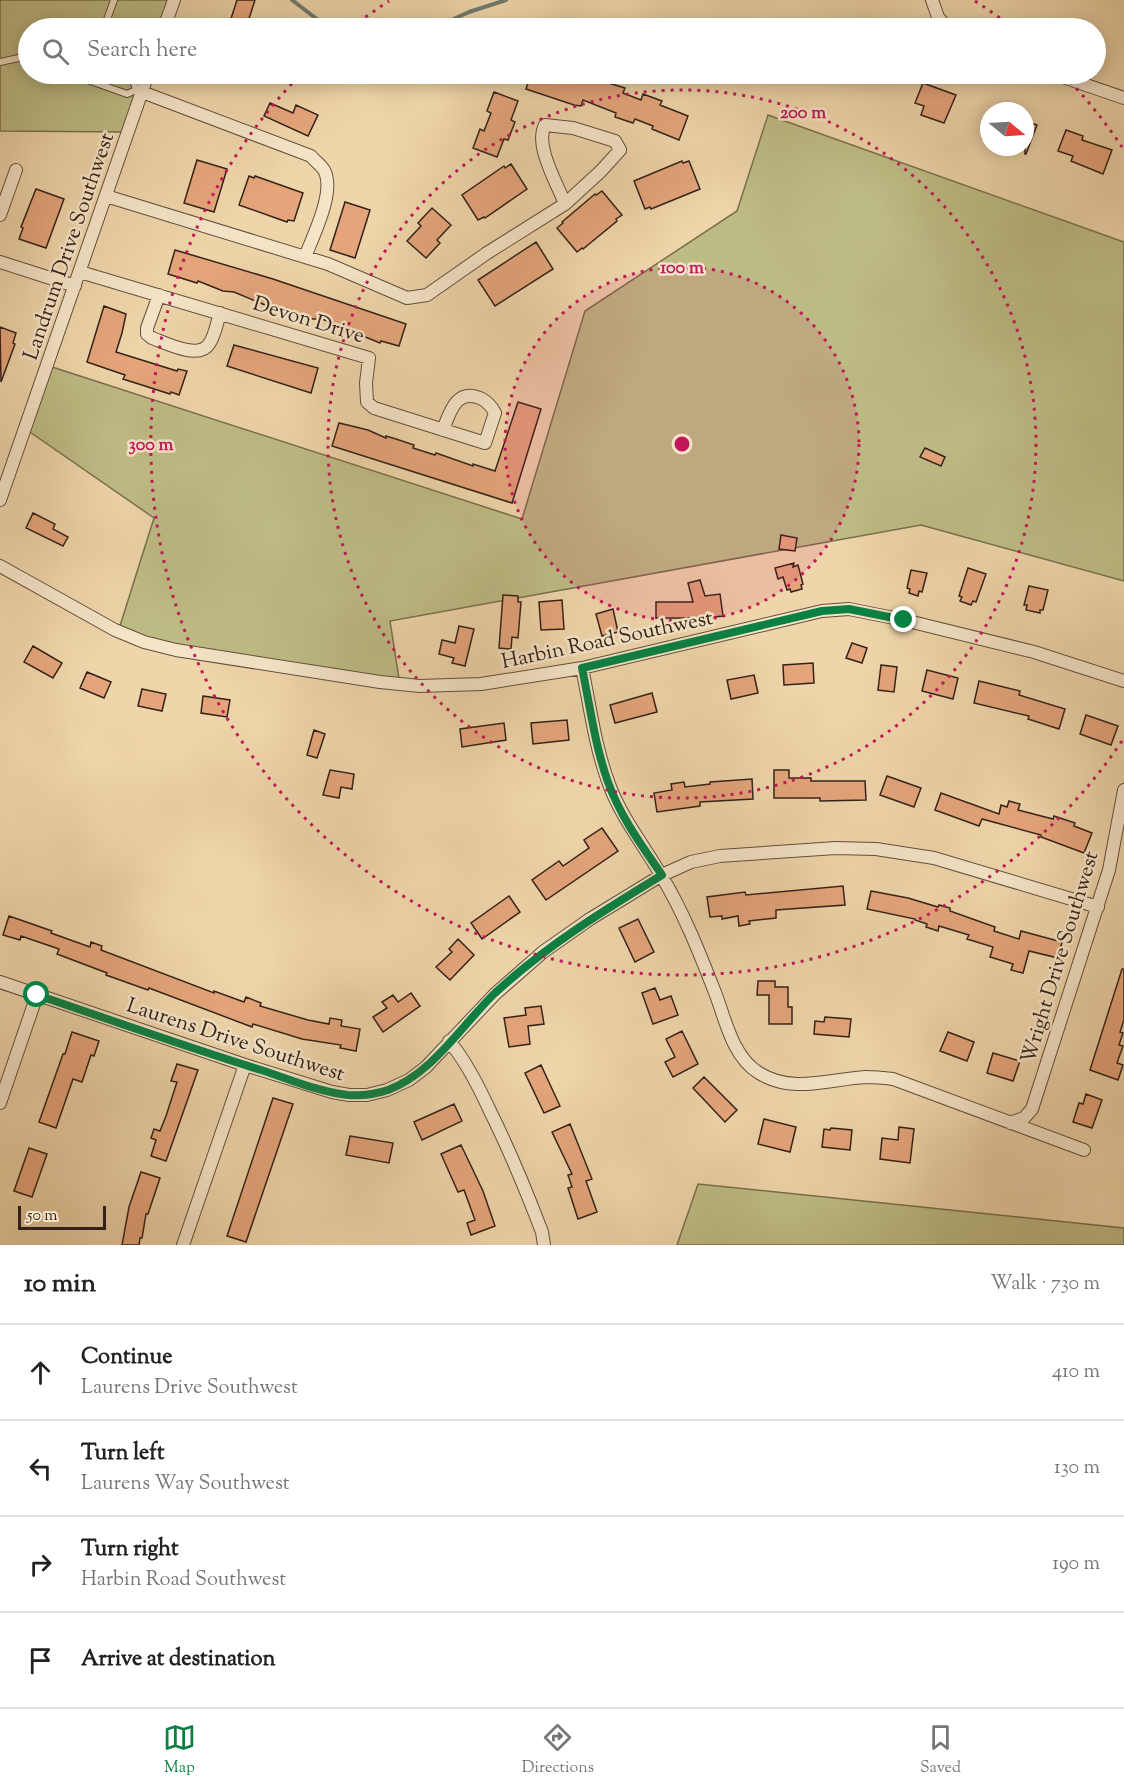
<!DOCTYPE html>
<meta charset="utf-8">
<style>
body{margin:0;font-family:"Sorts Mill Goudy",serif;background:#f2f2f2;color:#222}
.compass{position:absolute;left:980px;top:102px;width:54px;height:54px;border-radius:50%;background:#fff;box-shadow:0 3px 15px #0003;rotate:108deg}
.scale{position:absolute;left:18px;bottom:15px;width:88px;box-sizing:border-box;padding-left:6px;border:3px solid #332218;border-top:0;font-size:16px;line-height:21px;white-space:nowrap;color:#332218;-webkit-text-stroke:4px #f5e4c8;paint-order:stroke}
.stop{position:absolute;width:18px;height:18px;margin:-14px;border:4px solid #0b8043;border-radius:50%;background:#fff}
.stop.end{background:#0b8043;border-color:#fff;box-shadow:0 2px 6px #0008}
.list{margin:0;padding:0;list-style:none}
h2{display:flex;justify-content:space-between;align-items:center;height:78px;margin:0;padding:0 24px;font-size:26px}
h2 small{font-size:20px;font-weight:400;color:#767676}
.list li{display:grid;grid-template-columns:39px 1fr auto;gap:18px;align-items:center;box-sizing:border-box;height:96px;padding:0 24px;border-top:2px solid #e0e0e0}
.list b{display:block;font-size:22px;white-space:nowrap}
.list p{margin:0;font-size:20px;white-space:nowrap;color:#767676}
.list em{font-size:20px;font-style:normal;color:#767676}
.icon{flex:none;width:33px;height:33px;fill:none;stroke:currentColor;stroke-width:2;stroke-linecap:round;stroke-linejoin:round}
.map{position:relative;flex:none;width:1124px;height:1245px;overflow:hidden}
.search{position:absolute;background:#fff;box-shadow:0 3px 15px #0003;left:18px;right:18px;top:18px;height:66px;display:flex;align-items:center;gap:15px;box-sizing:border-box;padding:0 21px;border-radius:33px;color:#767676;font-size:22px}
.sheet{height:462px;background:#fff}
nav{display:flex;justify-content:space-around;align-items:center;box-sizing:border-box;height:84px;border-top:2px solid #e0e0e0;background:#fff;font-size:16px;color:#767676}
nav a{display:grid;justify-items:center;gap:3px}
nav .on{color:#0b8043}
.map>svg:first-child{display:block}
</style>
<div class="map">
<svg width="1124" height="1245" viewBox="0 0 1124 1245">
<rect width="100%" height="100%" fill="#efd5aa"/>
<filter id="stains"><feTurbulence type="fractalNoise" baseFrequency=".00333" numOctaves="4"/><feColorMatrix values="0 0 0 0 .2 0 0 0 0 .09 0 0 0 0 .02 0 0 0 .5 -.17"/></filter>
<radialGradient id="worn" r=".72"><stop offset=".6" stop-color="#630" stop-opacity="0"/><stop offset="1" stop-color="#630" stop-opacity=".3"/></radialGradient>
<!-- green -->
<path fill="#bebc85" stroke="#786f4e" stroke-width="1.5" d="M0 0H176L166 28H28V74H150L129 132 0 131Z
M768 115 1124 242V581L921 525 390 621 400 685 151 647 119 629 154 518 27 430 49 366 522 519 585 311 737 211Z
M698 1184 1124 1228V1245H677Z"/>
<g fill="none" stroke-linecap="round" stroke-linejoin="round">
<!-- stream -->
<path stroke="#717c70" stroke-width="4" d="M292 0 322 23 337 28
M434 28 469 12 506 0"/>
</g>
<!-- building -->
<path fill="#e5a57b" stroke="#332218" stroke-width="1.5" d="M237 0H255L246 28H228Z
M531 74H586L585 76 625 88 623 93 641 100 643 94 662 101 660 105 688 116 679 140 652 129 653 126 635 119 633 123 615 117 616 113 583 100 581 106 574 105 526 89Z
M923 83 956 95 944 123 921 115 924 106 915 103Z
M494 92 518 101 511 120 515 122 508 140 504 139 497 157 473 148 480 129 484 131 491 113 487 111Z
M270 103 293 113 296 105 318 115 308 136 264 116Z
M1025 121 1037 125 1026 154H1025Z
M1066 130 1083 136 1082 140 1112 150 1103 174 1071 161 1073 156 1058 151Z
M197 160 227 169 214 212 184 203Z
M682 161 683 163 689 161 700 189 651 209 650 207 645 209 634 181Z
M511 164 527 189 485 218 484 217 478 220 462 195 504 166 505 168Z
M249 176 254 178 255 176 303 193 294 221 288 220 287 222 239 205Z
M36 189 64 199 46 248 19 239 23 228 21 227Z
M602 191 622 215 616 219 617 221 583 249 582 248 577 252 557 228 563 223 562 222 595 194 596 195Z
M345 202 370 210 355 258 330 250Z
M432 208 451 225 437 240 440 243 426 258 407 241 421 226 418 223Z
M536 242 553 269 495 306 478 280Z
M175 250 273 279 406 324 399 346 381 341 380 343 353 332 352 334 342 330 343 327 322 319H311L286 308 285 310 265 305 234 292 223 291 198 281 197 283 168 274Z
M104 306 126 314 122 333 116 352 177 371 178 369 187 371 179 395 171 392 170 394 123 379 125 375 87 362Z
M0 327 16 333 13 343 15 344 1 382Z
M234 345 318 368 311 393 227 366Z
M518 402 541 409 512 503 332 446 339 423 368 430 386 438V436L396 439 414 445 413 448 435 455 436 453 473 466V464L495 471Z
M925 448 945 457 941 466 920 457Z
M33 513 55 524 53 529 68 537 63 546 26 528Z
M781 535 797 538 795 551 779 549Z
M794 563 793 567 798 565 803 584 801 585 802 589 791 592 790 589 787 590 783 577 778 579 775 568Z
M968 568 986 574 976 602 973 601 971 605 960 601 962 597 959 596Z
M911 570 927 573 922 592 919 591 918 596 909 593 910 589 907 588Z
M700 580 705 596 720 594 723 616 704 618H656V602H693L688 583Z
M1029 586 1048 590 1043 610H1040V613L1026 610 1027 605H1024Z
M503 595 518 596V602H521L518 638 512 637 511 649 499 648Z
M562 600 564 629 541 630 539 602Z
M613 609 618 632 602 636 596 614Z
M459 626 474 629 465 666 452 663 454 658 439 654 442 640 455 643Z
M852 643 867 648 862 663 846 658Z
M33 646 62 663 53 678 24 662Z
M813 663 814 683 784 685 783 665Z
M881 665 897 667 894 692 878 690Z
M927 670 958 678 953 699 922 691Z
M87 672 111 682 104 698 80 688Z
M754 675 758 693 731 699 727 680Z
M979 681 1020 691 1019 695 1065 709 1059 729 1028 719 1029 716 974 703Z
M142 689 166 694 162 711 138 706Z
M652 693 657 712 615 723 610 705Z
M203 696 230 700 227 717 201 713Z
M1086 715 1118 726 1111 745 1080 734Z
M567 720 569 740 533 744 531 723Z
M504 723 506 740 462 747 460 729Z
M314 730 325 734 317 758 307 755Z
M330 770 354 774 352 789 341 787 339 798 323 795Z
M774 770H789V778H811V781H865L866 800 820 801V798H774Z
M887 776 921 788 914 807 880 795Z
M752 779 753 799 700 802V806L657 812 654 793 672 790 671 784 684 782 685 787 710 784V782Z
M941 793 999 814 1001 805 1007 807 1009 801 1020 804 1018 810 1053 819 1054 816 1075 823 1074 826 1092 833 1084 853 1041 837V835L982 819 979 826 935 810Z
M602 828 618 851 546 900 532 880 559 861 563 866 589 848 584 840Z
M843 886 845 905 776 910V918L749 921 750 924 739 926 738 916 722 919V916L710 917 707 897 745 892 746 895Z
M871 891 908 898 938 907 939 905 950 908V911L995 927 994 931 1019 939 1021 931 1062 942 1058 958 1029 951 1023 973 1011 970 1013 964 990 957 993 947 967 939 969 935 939 926 938 931 926 927 927 924 915 920V919L867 909Z
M509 896 520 912 482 939 471 923Z
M9 916 52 931 51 933 90 947 91 942 102 946 101 950 214 993V991L244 1002 246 997 261 1003 260 1006 308 1020 329 1024 330 1018 342 1020 341 1026 360 1029 356 1051 340 1048 341 1045 302 1039 253 1024 252 1027 149 988 148 990 106 975 107 973 57 954 59 949 21 936 20 940 3 935Z
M638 919 654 952 635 962 619 928Z
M458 939 474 955 450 980 436 967 452 952 449 949Z
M1122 969H1124V1020L1120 1032 1123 1033 1119 1045 1123 1046 1117 1063 1123 1065 1118 1080 1090 1070Z
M758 981H775V987H788V1007H792V1024H769V995H757Z
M655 988 660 1000 671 996 678 1015 653 1024 642 993Z
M411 993 420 1006 383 1032 373 1017 387 1008 382 1002 393 995 398 1002Z
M541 1006 544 1024 528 1026 530 1044 509 1047 504 1018 526 1015 525 1008Z
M825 1017 851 1019 849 1037 814 1034 815 1021 824 1022Z
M682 1031 698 1064 673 1077 665 1062 675 1057 666 1039Z
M72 1032 99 1041 94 1056 91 1055 82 1082 73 1079 56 1128 39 1122 63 1054H65Z
M948 1032 974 1042 967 1061 940 1051Z
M993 1053 1020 1061 1013 1081 987 1073Z
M177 1064 198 1070 166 1161 151 1156 156 1140 151 1138 154 1129 160 1131 166 1116 177 1082 171 1081Z
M541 1065 560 1106 544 1113 525 1073Z
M704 1077 737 1110 725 1122 693 1088Z
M1086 1094 1102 1100 1092 1128 1073 1122 1079 1103 1083 1104Z
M273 1098 293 1104 246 1242 227 1236Z
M454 1104 462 1121 422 1140 414 1122Z
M764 1119 796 1127 790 1152 758 1144Z
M570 1124 592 1179 586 1181 597 1212 578 1219 568 1188 572 1187 568 1175 572 1174 552 1132Z
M899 1127 914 1129 910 1163 880 1159 882 1138 898 1140Z
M831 1128 852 1130 850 1150 822 1147 824 1129 830 1130Z
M350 1136 393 1143 389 1163 346 1155Z
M461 1145 483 1191 495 1226 471 1235 467 1223 475 1220 464 1190 458 1192 441 1154Z
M29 1148 47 1154 32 1197 14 1191Z
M141 1172 160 1178 148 1214H146L142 1238H140L139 1245H122L129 1207Z"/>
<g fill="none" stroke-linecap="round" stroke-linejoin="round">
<!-- lane casing -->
<g stroke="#624f3c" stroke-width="8">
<path id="lane" d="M104 28 114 0
M0 62 28 56
M71 74 127 94 136 90 142 92
M115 74 133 80 136 90"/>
</g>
<!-- street casing -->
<g stroke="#624f3c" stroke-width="14">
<path id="street" d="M932 0 938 17 947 28
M164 28 174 0
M1054 74 1124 98
M142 92 311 156C315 161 321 165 324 170 336 191 313 236 305 257
M545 125 573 128 615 141 620 150 601 171 565 204C557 183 534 145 545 125Z
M106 196 328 264 407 298 427 295 487 253 565 204
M0 215 16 170
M0 262 75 286
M80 272 369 358 366 383 367 402 374 408 485 443 495 413C492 407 489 403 482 399 457 387 450 411 443 430
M159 295 147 328V334L152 338C166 343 199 360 209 344 215 336 217 322 220 313
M0 500 148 74
M0 566 115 630 144 642 176 650 380 682 420 686 481 684 582 668 822 611 849 609 904 620 1034 652 1124 681
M582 668C590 706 595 747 609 784 621 817 643 844 661 875 684 913 700 954 716 995 726 1022 733 1057 759 1073 793 1094 829 1079 866 1077 875 1077 885 1078 893 1079L1084 1150
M0 982 245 1065 332 1092 349 1095H367L387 1090 409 1080 426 1067 495 994 543 952 590 919 662 875 691 862 720 856 836 848 876 849 934 858 1098 907
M449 1041C466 1061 478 1085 489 1109 509 1149 526 1190 542 1232L544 1245
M0 1103 37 995
M1010 1123 1024 1118 1032 1109 1109 870 1124 790
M183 1245 245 1065"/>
</g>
<!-- lane -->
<use href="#lane" stroke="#f5e4c8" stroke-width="6"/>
<!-- street -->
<use href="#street" stroke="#f5e4c8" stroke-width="12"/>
</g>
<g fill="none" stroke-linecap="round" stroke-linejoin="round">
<!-- route -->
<path stroke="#0b8043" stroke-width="8" d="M37 995C111 1020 186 1047 261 1070 289 1079 319 1092 348 1095 361 1096 376 1094 388 1090 433 1073 461 1026 495 993 546 946 603 911 662 875 642 846 620 816 608 782 595 746 590 706 582 668L822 611 849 609 904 620"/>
</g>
<!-- distance rings -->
<circle cx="682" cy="444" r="177" fill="#c2185b" fill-opacity=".12"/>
<g fill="none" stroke="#c2185b" stroke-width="3" stroke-dasharray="3 6">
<circle cx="682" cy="444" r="177"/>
<circle cx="682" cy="444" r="354"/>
<path d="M1122 741A531 531 0 1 1 300 75M351 28A531 531 0 0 1 389 1M975 1A531 531 0 0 1 1013 28M1064 75A531 531 0 0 1 1122 147"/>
</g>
<g text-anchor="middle" stroke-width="5" stroke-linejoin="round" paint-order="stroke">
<!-- street labels -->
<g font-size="21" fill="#332218" stroke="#f5e4c8">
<text transform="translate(68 246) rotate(-71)" y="7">Landrum Drive Southwest</text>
<text transform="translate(309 319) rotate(17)" y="7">Devon Drive</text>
<text transform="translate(607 639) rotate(-12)" y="7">Harbin Road Southwest</text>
<text transform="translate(1059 957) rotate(-73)" y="7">Wright Drive Southwest</text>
<text transform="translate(236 1039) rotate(18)" y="7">Laurens Drive Southwest</text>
</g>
</g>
<circle cx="682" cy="444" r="9" fill="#c2185b" stroke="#f5e4c8" stroke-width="3"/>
<g font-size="18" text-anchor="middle" font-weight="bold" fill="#c2185b" stroke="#f5e4c8" stroke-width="5" stroke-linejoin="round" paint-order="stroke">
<text x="803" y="118">200 m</text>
<text x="682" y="273">100 m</text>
<text x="151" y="450">300 m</text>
</g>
<rect width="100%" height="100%" filter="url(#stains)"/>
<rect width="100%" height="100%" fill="url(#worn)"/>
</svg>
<svg class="compass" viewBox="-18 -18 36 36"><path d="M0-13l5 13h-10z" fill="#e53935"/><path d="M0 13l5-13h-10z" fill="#767676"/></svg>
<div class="scale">50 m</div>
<div class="stop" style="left:37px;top:995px"></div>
<div class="stop end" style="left:904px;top:620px"></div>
<div class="search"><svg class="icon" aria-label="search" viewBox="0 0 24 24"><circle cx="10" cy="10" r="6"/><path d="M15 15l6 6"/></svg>Search here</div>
</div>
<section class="sheet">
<h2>10 min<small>Walk · 730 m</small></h2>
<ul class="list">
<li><svg class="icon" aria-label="ahead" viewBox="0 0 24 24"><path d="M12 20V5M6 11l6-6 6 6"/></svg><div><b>Continue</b><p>Laurens Drive Southwest</p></div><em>410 m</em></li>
<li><svg class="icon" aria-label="left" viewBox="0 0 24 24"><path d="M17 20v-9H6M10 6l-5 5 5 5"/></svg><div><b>Turn left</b><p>Laurens Way Southwest</p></div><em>130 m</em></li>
<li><svg class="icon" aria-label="right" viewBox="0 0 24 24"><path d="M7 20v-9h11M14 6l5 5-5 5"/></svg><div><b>Turn right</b><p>Harbin Road Southwest</p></div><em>190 m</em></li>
<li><svg class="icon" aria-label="arrive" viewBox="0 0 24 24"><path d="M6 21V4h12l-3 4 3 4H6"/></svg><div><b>Arrive at destination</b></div></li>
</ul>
</section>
<nav>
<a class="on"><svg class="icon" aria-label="map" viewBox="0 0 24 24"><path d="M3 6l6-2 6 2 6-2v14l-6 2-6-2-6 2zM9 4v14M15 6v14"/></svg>Map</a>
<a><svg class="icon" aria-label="directions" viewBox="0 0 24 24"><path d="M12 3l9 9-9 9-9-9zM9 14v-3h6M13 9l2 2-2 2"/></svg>Directions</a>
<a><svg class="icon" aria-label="saved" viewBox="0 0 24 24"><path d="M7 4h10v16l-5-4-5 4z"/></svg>Saved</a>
</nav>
